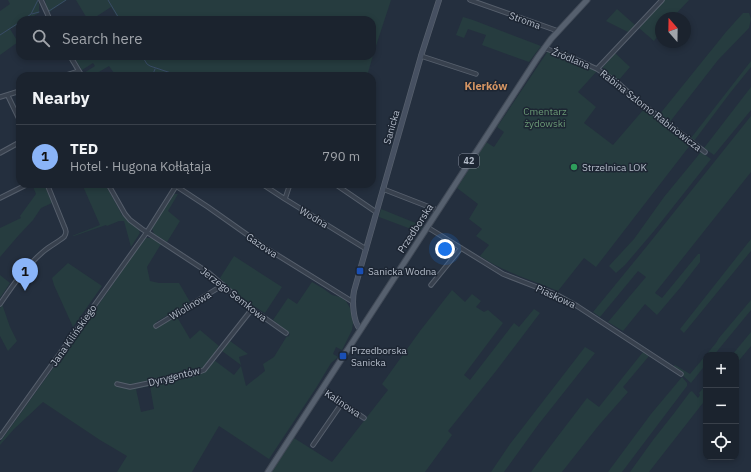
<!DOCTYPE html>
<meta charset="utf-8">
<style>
body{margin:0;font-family:"IBM Plex Sans",sans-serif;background:#242b36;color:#f1f3f6}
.controls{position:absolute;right:12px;bottom:12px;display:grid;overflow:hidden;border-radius:8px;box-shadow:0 2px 6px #0003}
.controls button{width:36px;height:36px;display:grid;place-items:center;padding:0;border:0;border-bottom:1px solid #39404a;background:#1b232e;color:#f1f3f6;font:20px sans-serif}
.compass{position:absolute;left:655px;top:12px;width:36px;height:36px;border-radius:50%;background:#1b232e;box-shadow:0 2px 6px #0003;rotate:340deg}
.you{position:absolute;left:445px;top:249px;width:14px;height:14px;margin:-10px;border:3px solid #fff;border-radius:50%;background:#1a73e8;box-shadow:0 0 0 6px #1a73e833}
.badge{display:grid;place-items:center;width:26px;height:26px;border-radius:50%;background:#8ab4f8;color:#111;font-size:13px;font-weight:700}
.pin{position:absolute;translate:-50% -33px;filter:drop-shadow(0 1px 2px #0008)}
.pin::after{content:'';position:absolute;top:21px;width:14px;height:12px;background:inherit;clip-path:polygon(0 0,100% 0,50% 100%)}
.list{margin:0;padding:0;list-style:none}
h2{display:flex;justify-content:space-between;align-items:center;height:52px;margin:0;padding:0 16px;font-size:17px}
h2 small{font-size:13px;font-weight:400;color:#a0a4aa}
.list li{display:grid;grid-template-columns:26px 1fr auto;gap:12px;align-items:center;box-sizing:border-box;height:64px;padding:0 16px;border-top:1px solid #39404a}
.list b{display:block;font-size:15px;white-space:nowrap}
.list p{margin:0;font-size:13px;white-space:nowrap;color:#a0a4aa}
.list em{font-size:13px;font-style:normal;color:#a0a4aa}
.icon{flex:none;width:22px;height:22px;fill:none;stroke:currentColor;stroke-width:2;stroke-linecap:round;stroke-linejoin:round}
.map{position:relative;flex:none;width:751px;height:472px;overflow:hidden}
.search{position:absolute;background:#1b232e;box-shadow:0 2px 6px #0003;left:16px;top:16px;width:360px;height:44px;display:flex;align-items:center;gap:10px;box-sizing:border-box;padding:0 14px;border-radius:12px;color:#a0a4aa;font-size:15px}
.panel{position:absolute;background:#1b232e;box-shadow:0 2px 6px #0003;left:16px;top:72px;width:360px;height:116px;border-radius:12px}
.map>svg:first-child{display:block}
</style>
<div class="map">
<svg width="751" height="472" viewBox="0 0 751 472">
<rect width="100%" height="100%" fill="#242f3e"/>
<!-- green -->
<path fill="#263c3f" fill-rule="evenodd" d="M8 0H37L39 4V13L27 20H20V24L10 29 18 42 0 55V11L10 4Z
M45 0H67L48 13Z
M76 0H391L374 52 367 76H116L109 66 92 76H86L84 73 95 66 93 63 82 70 74 57V56H372V20H119L111 7 91 20H88Z
M664 0H689L672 18H661V32L654 41 639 28Z
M617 9 635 25 628 32 606 21Z
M743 13H749L751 19 749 28 718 60 669 123 659 115 726 32Z
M463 17 473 20 541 46 529 62 482 45 486 35 468 29 464 38 456 35Z
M548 51 597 71 578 92 596 107 584 123 613 145 644 109 677 132 680 136 691 144 596 267 584 258 558 291C532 280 503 272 480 256L489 245 476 236 482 229 469 219 478 204 457 188 486 142 494 147 504 132 497 127Z
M615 53 630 67 618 81 603 70V67Z
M751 61V67L730 93 694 141 691 138Z
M751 87V110L714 155 704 148Z
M751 116V172L655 293 662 298 698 254H700V262L680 288 657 315 645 304 623 331 608 322 646 277 638 271 600 317 593 312 647 246Z
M701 152 711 159 654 231 625 265 616 273 609 266 634 239 664 197Z
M32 184H44L52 203 41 208 33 220 18 236 0 257V228L21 218 20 216 36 194Z
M82 184H105L122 215 140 230 139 231 140 233 131 247 124 221H119L107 226 106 225 74 236H72L100 225Z
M174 194H178L168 211 180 221 167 242 154 234 152 228 154 223Z
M381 209 423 226 419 232 379 217Z
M146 238H152L161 244 147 267 150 281 159 283H179L190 302 156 322 157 326 177 317 190 339 200 330 219 346 208 364 210 365 214 360 234 375 241 366 246 386 265 371 263 364 274 357 287 336 288 337 290 334 273 320 288 298 297 304 312 282 324 289 332 295 340 297 346 301 350 308 353 323 352 330 342 350 336 347 333 354 338 357 331 363 316 388 269 459 219 426 192 472H117L127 456 100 440 43 402 14 429 0 445V442L95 310 136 251ZM150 386 154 409 141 412 136 389Z
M751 239V251L684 333 680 329Z
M234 256 282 287 265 313 239 297 228 288 220 278Z
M68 263 102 286 73 327 54 285 52 278Z
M0 275 10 283 0 298Z
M452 290 465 302 472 294 481 301 476 307 484 312 488 310 503 323 464 375 470 380 514 323 519 327 534 309 540 313 496 371 448 431 452 435 425 472H271L294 438 332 462 388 390 382 384 420 331Z
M751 300V310L714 355H706L716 343 719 338Z
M2 304 10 327 17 341 8 351 0 336V308Z
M751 332V346L736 364V355H732Z
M230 341 248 354 239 357 241 365 222 351Z
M585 347 595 353 538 425 504 472H491L510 444Z
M643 352 649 356 623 387 628 392 599 425 562 472H531L552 444 587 398 599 407Z
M706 355V364L691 383 673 367 675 365 690 374Z
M682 377 687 383V386L622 472H608L651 414Z
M706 385V399L649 472H630L653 440 675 412 690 392 692 391 698 398 700 395 699 393Z"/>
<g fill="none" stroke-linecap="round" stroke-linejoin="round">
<!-- stream -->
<path stroke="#394c67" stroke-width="1" d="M108 0 120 20
M49 11 66 0
M32 14 39 12
M23 20 31 14 38 0
M0 35 20 22
M142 56 147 64 150 66 180 76
M150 76 153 74 155 69"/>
<!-- street casing -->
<g stroke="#565f6c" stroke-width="5.5">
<path id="street" d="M41 0 47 13 50 20
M470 0 558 31
M544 48 575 59 597 69 617 82 637 100 705 152
M70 56 82 76
M421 56 476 74
M597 69 662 0
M63 76 79 71
M8 96 20 121
M0 97 20 91
M0 153 20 142
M108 184 125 214 130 220 142 229 209 273 245 304 286 333
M173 184 208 207 266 248 353 302
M262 184 285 199 366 249
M335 184 376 212
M383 189 437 210
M0 198 28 184
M285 199 290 184
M427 227 503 274 557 295 577 306 681 374
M431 285 461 248
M0 304C13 285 26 266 44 251 50 246 58 242 64 237 67 233 66 230 64 226L47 184
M156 326 223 285
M117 384 130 387 135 386 196 373 204 370 252 309
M322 389 364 418
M0 437 147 232 176 186
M313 445 342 403"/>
</g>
<!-- secondary casing -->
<g stroke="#565f6c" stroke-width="6">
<path id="secondary" d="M360 329C353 322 352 301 354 291L421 56 439 0"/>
</g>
<!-- primary casing -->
<g stroke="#414a57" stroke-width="7">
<path id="primary" d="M268 472 538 57 551 39 587 0"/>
</g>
<!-- street -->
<use href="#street" stroke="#38414e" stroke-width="3.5"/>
<!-- secondary -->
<use href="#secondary" stroke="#465061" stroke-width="4.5"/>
<!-- primary -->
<use href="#primary" stroke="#56606e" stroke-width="5"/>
</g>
<!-- markers -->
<circle fill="#2e9e5b" stroke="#1d2633" stroke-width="1.5" cx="574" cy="167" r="4"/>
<g fill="#1a4fb4" stroke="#1d2633" stroke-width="1.5">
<rect x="356" y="267" width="8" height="8" rx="2"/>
<rect x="339" y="352" width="8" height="8" rx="2"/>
</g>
<g text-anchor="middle" stroke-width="3" stroke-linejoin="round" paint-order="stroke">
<!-- shield labels -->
<rect fill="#1d2633" stroke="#878f9c" stroke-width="1" x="459" y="154" width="20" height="14" rx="3"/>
<g font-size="9" font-weight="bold" fill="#b4bcc9">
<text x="469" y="164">42</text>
</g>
<!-- street labels -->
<g font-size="10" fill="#b4bcc9" stroke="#1d2633">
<text transform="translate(525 20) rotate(20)" y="4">Stroma</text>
<text transform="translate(571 58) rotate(22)" y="4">Źródlana</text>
<text transform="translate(651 110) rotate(38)" y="4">Rabina Szlomo Rabinowicza</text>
<text transform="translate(391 127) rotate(-74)" y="4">Sanicka</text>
<text transform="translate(314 217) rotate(31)" y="4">Wodna</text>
<text transform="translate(415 228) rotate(-57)" y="4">Przedborska</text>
<text transform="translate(262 245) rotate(34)" y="4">Gazowa</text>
<text transform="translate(234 294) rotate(38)" y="4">Jerzego Semkowa</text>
<text transform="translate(556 296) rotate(25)" y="4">Piaskowa</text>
<text transform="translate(190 305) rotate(-31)" y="4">Wiolinowa</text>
<text transform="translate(73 335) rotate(-55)" y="4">Jana Kilińskiego</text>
<text transform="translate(174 376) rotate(-14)" y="4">Dyrygentów</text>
<text transform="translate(343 403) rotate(34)" y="4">Kalinowa</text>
</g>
<!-- park labels -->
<g font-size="10" fill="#6b9a76" stroke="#1d2633">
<text x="545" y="115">Cmentarz<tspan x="545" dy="12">żydowski</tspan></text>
</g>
<!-- poi labels -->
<g font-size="10" fill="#b4bcc9" stroke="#1d2633" text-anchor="start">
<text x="582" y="171">Strzelnica LOK</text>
<text x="368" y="275">Sanicka Wodna</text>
<text x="351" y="354">Przedborska<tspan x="351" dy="12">Sanicka</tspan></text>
</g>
<!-- neighbourhood labels -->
<g font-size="11" font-weight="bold" fill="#d59563" stroke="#1d2633">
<text x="486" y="90">Kierków</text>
</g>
</g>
</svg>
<div class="controls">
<button>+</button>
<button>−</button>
<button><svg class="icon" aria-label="locate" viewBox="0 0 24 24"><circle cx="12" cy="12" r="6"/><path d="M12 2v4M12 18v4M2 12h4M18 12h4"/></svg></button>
</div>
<svg class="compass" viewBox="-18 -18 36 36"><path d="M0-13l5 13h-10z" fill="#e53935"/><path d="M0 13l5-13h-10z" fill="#a0a4aa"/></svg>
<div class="you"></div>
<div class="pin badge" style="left:25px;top:291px">1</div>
<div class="search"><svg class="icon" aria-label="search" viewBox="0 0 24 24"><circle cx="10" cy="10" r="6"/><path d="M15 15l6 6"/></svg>Search here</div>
<section class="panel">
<h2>Nearby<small></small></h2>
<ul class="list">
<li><span class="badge">1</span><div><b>TED</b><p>Hotel · Hugona Kołłątaja</p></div><em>790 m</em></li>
</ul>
</section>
</div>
